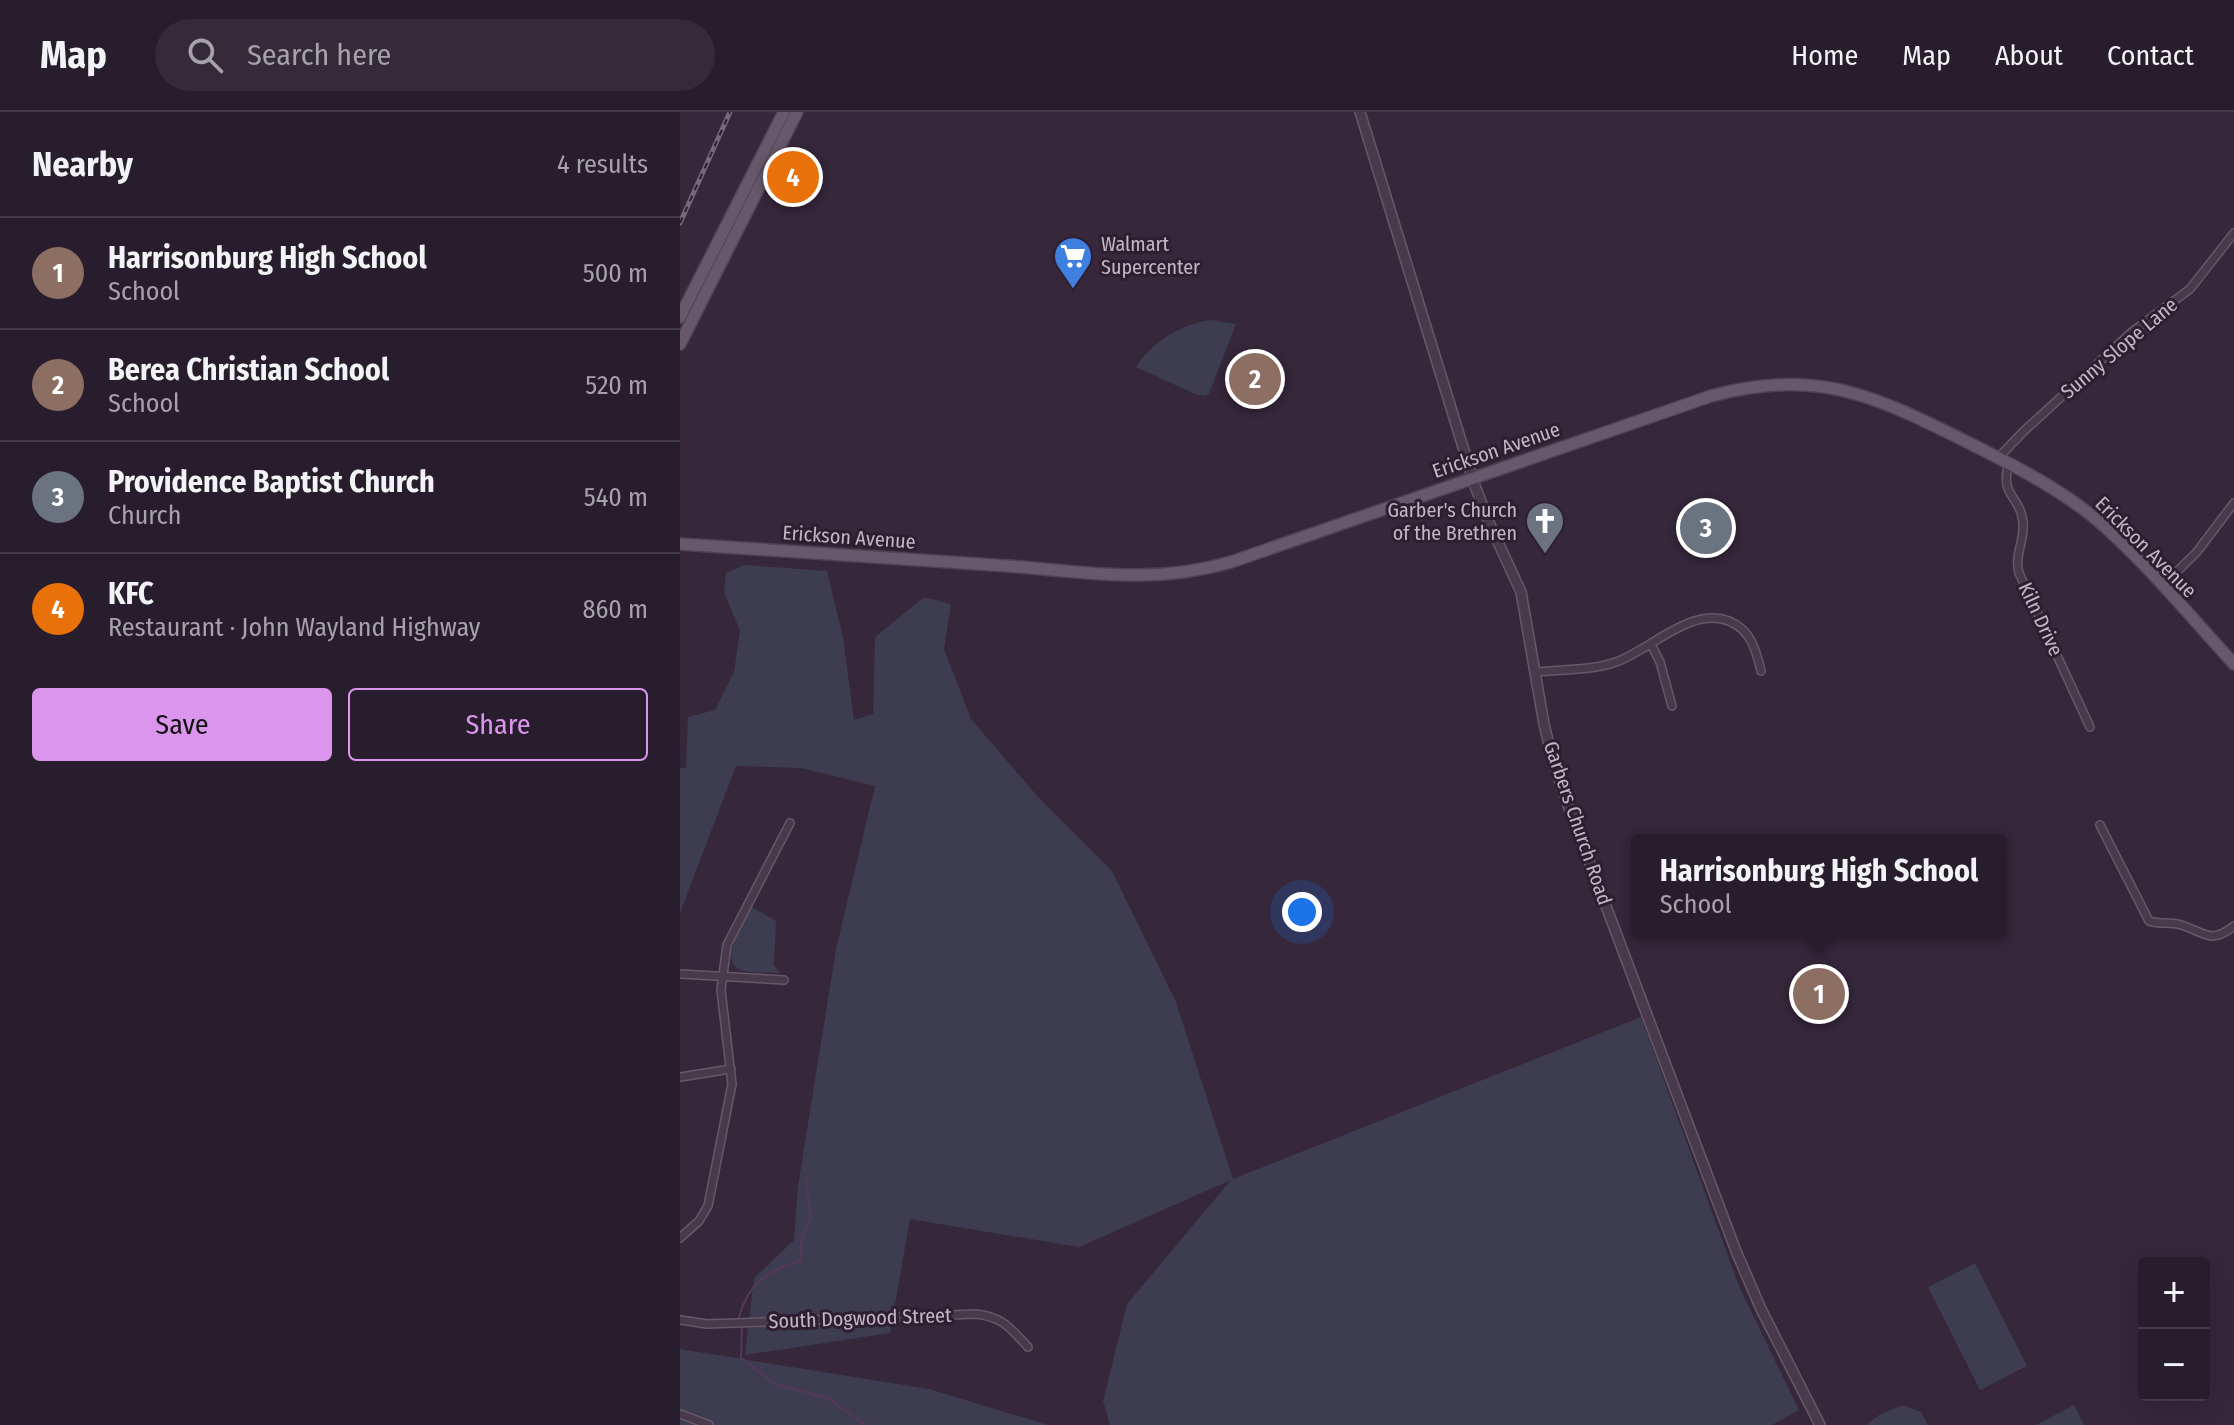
<!DOCTYPE html>
<meta charset="utf-8">
<style>
body{margin:0;font-family:"Fira Sans Condensed",sans-serif;background:#342a38;color:#f1f3f6}
.controls{position:absolute;right:24px;bottom:24px;display:grid;overflow:hidden;border-radius:8px;box-shadow:0 8px 32px #0002}
.controls button{width:72px;height:72px;display:grid;place-items:center;padding:0;border:0;border-bottom:2px solid #443b48;background:#281d2c;color:#f1f3f6;font:40px sans-serif}
.you{position:absolute;left:622px;top:800px;width:28px;height:28px;margin:-20px;border:6px solid #fff;border-radius:50%;background:#1a73e8;box-shadow:0 0 0 12px #1a73e833}
.badge{display:grid;place-items:center;width:52px;height:52px;border-radius:50%;background:#dc95ec;color:#fff;font-size:26px;font-weight:700}
.pin{position:absolute;translate:-50% -50%;border:4px solid #fff;box-shadow:0 2px 8px #0006}
.popup{position:absolute;left:951px;top:722px;width:376px;height:104px;box-sizing:border-box;display:grid;place-content:center;border-radius:8px;background:#281d2c;filter:drop-shadow(0 2px 6px #0005);font-size:26px;white-space:nowrap;color:#a5a2a9}
.popup b{font-size:30px;color:#f1f3f6}
.popup::after{content:'';position:absolute;left:50%;top:100%;margin-left:-16px;border:16px solid transparent;border-top-color:#281d2c}
.list{margin:0;padding:0;list-style:none}
h2{display:flex;justify-content:space-between;align-items:center;height:104px;margin:0;padding:0 32px;font-size:34px}
h2 small{font-size:26px;font-weight:400;color:#a5a2a9}
.list li{display:grid;grid-template-columns:52px 1fr auto;gap:24px;align-items:center;box-sizing:border-box;height:112px;padding:0 32px;border-top:2px solid #443b48}
.list b{display:block;font-size:30px;white-space:nowrap}
.list p{margin:0;font-size:26px;white-space:nowrap;color:#a5a2a9}
.list em{font-size:26px;font-style:normal;color:#a5a2a9}
.actions{display:flex;gap:16px;padding:24px 32px}
.actions a{flex:1;padding:18px 0;border:2px solid #dc95ec;border-radius:8px;text-align:center;font-size:28px;color:#dc95ec}
.actions .main{background:#dc95ec;color:#111}
.icon{flex:none;width:44px;height:44px;fill:none;stroke:currentColor;stroke-width:2;stroke-linecap:round;stroke-linejoin:round}
.map{position:relative;flex:none;width:1554px;height:1313px;overflow:hidden}
header{display:flex;align-items:center;gap:48px;box-sizing:border-box;height:112px;padding:0 40px;background:#281d2c;border-bottom:2px solid #443b48}
header strong{font-size:38px}
nav{display:flex;gap:44px;margin-inline-start:auto;font-size:28px}
.search{width:560px;height:72px;background:#342a38;display:flex;align-items:center;gap:20px;box-sizing:border-box;padding:0 28px;border-radius:44px;color:#a5a2a9;font-size:30px}
main{display:flex}
aside{flex:1;background:#281d2c}
.map>svg:first-child{display:block}
</style>
<header>
<strong>Map</strong>
<div class="search"><svg class="icon" aria-label="search" viewBox="0 0 24 24"><circle cx="10" cy="10" r="6"/><path d="M15 15l6 6"/></svg>Search here</div>
<nav><a>Home</a><a>Map</a><a>About</a><a>Contact</a></nav>
</header>
<main>
<aside>
<h2>Nearby<small>4 results</small></h2>
<ul class="list">
<li><span class="badge" style="background:#8d6e63">1</span><div><b>Harrisonburg High School</b><p>School</p></div><em>500 m</em></li>
<li><span class="badge" style="background:#8d6e63">2</span><div><b>Berea Christian School</b><p>School</p></div><em>520 m</em></li>
<li><span class="badge" style="background:#6b7280">3</span><div><b>Providence Baptist Church</b><p>Church</p></div><em>540 m</em></li>
<li><span class="badge" style="background:#e8710a">4</span><div><b>KFC</b><p>Restaurant · John Wayland Highway</p></div><em>860 m</em></li>
</ul>
<div class="actions"><a class="main">Save</a><a>Share</a></div>
</aside>
<div class="map">
<svg width="1554" height="1313" viewBox="0 0 1554 1313">
<rect width="100%" height="100%" fill="#36273b"/>
<!-- green -->
<path fill="#3d3c50" d="M530 208 556 212 529 282 524 284 515 282 456 255C471 230 502 212 530 208Z
M64 453 147 459 163 525 174 608 193 602 195 525 244 485 271 492 264 537 291 607 359 686 432 759 496 890 553 1067 961 905 1059 1174 1119 1298 1092 1313H430L423 1289 447 1192 551 1068 399 1135 230 1107 210 1221 65 1243 74 1166 114 1128 118 1074 156 837 195 674 121 656 56 654 0 801V656H6L8 605 35 598 54 560 60 519 44 480 46 461Z
M72 795 96 809 94 853 100 861C88 860 72 862 61 858 37 851 65 807 72 795Z
M1295 1151 1347 1254 1300 1278 1248 1175Z
M0 1237 249 1277 368 1313H0Z
M1223 1293 1241 1300 1248 1313H1186L1199 1303Z
M1394 1293 1404 1313H1356Z"/>
<g fill="none" stroke-linecap="round" stroke-linejoin="round">
<!-- stream -->
<path stroke="#54395c" stroke-width="2" d="M59 1205C68 1172 88 1157 121 1149V1129L131 1105 126 1067
M62 1214 61 1246 95 1272 150 1287 185 1313"/>
<!-- minor casing -->
<g stroke="#665869" stroke-width="10">
<path id="minor" d="M1318 346 1344 319 1453 219 1510 177 1554 121
M1329 351C1319 384 1340 383 1343 410 1345 428 1334 443 1339 461L1410 615
M1482 474 1516 441 1554 391
M971 532 980 550 992 594
M856 560C882 557 910 559 936 550 970 538 1011 494 1049 509 1071 518 1076 538 1081 559
M1420 713 1469 809C1480 813 1490 809 1501 813 1525 820 1530 833 1554 814
M0 862 104 868
M0 965 51 957
M0 1126 19 1109 28 1094 52 972 41 878 47 833 110 711
M0 1208 27 1212 296 1202C323 1205 330 1216 348 1235
M0 1302 29 1313"/>
</g>
<!-- tertiary casing -->
<g stroke="#665869" stroke-width="12">
<path id="tertiary" d="M680 0 795 374 811 415 841 480 864 612 873 649 886 688 1056 1139 1081 1197 1140 1313"/>
</g>
<!-- primary casing -->
<g stroke="#514354" stroke-width="14">
<path id="primary" d="M0 205 104 0
M0 232 117 0
M0 432C109 439 218 446 328 454 407 460 472 473 551 450L1031 284C1140 255 1197 285 1291 332 1335 354 1378 376 1416 407 1466 450 1509 503 1554 552"/>
</g>
<!-- minor -->
<use href="#minor" stroke="#483a4b" stroke-width="7"/>
<!-- tertiary -->
<use href="#tertiary" stroke="#483a4b" stroke-width="9"/>
<!-- primary -->
<use href="#primary" stroke="#67586b" stroke-width="11"/>
<!-- rail casing -->
<g stroke="#77687c" stroke-width="5">
<path id="rail" d="M0 111 50 0"/>
</g>
<!-- rail -->
<use href="#rail" stroke="#2d1f30" stroke-width="2" stroke-dasharray="6" stroke-linecap="butt"/>
</g>
<!-- icons -->
<defs>
<g id="supermarket-pin" transform="scale(2)"><path d="M0 17L-7.5 6A9.5 9.5 0 1 1 7.5 6Z" fill="#3f7fe0" stroke="#2d1f30"/><path d="M-6-5.5h2.5l.6 2H6L4.5 2H-2.5L-4.4-4H-6ZM-1.5 3.2a1.3 1.3 0 1 0 .1 0ZM3 3.2a1.3 1.3 0 1 0 .1 0Z" fill="#fff"/></g>
<g id="church-pin" transform="scale(2)"><path d="M0 17L-7.5 6A9.5 9.5 0 1 1 7.5 6Z" fill="#6b7280" stroke="#2d1f30"/><path d="M-1.2-6h2.4v3.5h3.3v2.4h-3.3V6h-2.4V-.1h-3.3v-2.4h3.3Z" fill="#fff"/></g>
</defs>
<g fill-rule="evenodd">
<use href="#supermarket-pin" x="393" y="144"/>
<use href="#church-pin" x="865" y="409"/>
</g>
<g text-anchor="middle" stroke-width="6" stroke-linejoin="round" paint-order="stroke">
<!-- poi labels -->
<g font-size="20" fill="#c3b6c7" stroke="#2d1f30" text-anchor="start">
<text x="421" y="139">Walmart<tspan x="421" dy="23">Supercenter</tspan></text>
<text x="837" y="405" text-anchor="end">Garber's Church<tspan x="837" dy="23">of the Brethren</tspan></text>
</g>
<!-- street labels -->
<g font-size="20" fill="#c3b6c7" stroke="#2d1f30">
<text transform="translate(1439 236) rotate(-40)" y="7">Sunny Slope Lane</text>
<text transform="translate(816 338) rotate(-19)" y="7">Erickson Avenue</text>
<text transform="translate(169 425) rotate(4)" y="7">Erickson Avenue</text>
<text transform="translate(1466 435) rotate(45)" y="7">Erickson Avenue</text>
<text transform="translate(1361 507) rotate(65)" y="7">Kiln Drive</text>
<text transform="translate(898 711) rotate(71)" y="7">Garbers Church Road</text>
<text transform="translate(180 1206) rotate(-2)" y="7">South Dogwood Street</text>
</g>
</g>
</svg>
<div class="controls">
<button>+</button>
<button>−</button>
</div>
<div class="you"></div>
<div class="pin badge" style="left:1139px;top:882px;background:#8d6e63">1</div>
<div class="popup"><b>Harrisonburg High School</b>School</div>
<div class="pin badge" style="left:575px;top:267px;background:#8d6e63">2</div>
<div class="pin badge" style="left:1026px;top:416px;background:#6b7280">3</div>
<div class="pin badge" style="left:113px;top:65px;background:#e8710a">4</div>
</div>
</main>
